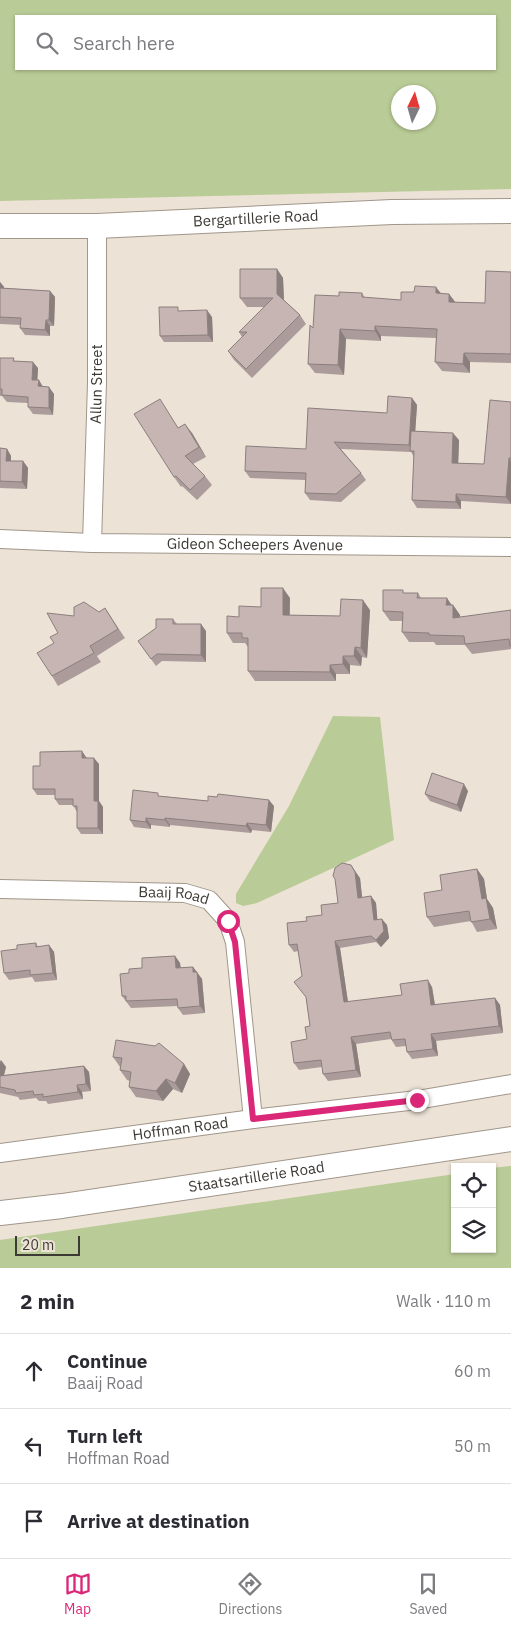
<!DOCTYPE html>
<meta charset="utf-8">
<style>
body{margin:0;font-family:"IBM Plex Sans",sans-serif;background:#f2f2f3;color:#2b2b33}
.controls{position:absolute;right:15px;bottom:15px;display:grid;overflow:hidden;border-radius:0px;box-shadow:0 1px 4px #0004}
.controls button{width:45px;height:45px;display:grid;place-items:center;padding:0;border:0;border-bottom:1px solid #e1e1e2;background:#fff;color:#2b2b33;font:25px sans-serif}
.compass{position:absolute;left:391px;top:85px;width:45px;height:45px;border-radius:50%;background:#fff;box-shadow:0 1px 4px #0004;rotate:5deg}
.scale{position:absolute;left:15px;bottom:12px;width:65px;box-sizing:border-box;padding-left:5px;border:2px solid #3d3934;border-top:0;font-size:14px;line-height:18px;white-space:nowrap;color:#3d3934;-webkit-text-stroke:4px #ece2d5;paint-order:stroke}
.stop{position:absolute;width:15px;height:15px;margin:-11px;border:4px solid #db2777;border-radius:50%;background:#fff}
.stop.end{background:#db2777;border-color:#fff;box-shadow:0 1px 5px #0008}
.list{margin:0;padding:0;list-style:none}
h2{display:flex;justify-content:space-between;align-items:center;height:65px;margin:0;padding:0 20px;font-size:21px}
h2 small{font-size:16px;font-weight:400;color:#7c7c81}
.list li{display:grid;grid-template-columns:32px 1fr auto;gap:15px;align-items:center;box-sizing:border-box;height:75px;padding:0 20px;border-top:1px solid #e1e1e2}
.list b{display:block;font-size:19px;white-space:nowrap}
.list p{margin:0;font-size:16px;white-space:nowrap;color:#7c7c81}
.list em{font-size:16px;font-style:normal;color:#7c7c81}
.icon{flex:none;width:28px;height:28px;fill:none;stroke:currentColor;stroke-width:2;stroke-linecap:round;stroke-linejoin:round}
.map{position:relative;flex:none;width:511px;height:1268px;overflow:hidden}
.search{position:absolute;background:#fff;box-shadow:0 1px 4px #0004;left:15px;right:15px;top:15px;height:55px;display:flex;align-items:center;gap:12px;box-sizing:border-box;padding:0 18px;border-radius:0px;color:#7c7c81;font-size:19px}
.sheet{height:290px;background:#fff}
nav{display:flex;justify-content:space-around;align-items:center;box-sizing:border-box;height:70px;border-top:1px solid #e1e1e2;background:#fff;font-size:14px;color:#7c7c81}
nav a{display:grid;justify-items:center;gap:2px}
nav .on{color:#db2777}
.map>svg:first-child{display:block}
</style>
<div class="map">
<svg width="511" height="1268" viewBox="0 0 511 1268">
<rect width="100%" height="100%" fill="#ece2d5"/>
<!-- green -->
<path fill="#b9cb96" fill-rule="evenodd" d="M0 0H511V189L0 201ZM16 16H495V69H16ZM398 92H428V122H398Z
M333 716 380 717 394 840 257 903 243 906 236 903V894L289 806Z
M511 1166V1268H0V1240L455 1174V1249H492V1168Z"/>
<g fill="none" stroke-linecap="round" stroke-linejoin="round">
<!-- street casing -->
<g stroke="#a0968a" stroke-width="20">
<g id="street">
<path id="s1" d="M0 539 92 543 511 547"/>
<path id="s2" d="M92 543 97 383V226"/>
<path id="s3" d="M0 889 185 893 209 900 228 921 235 942 253 1119"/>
<path id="s4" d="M0 1153 253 1119 417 1100 511 1084"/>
</g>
</g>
<!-- secondary casing -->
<g stroke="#a0968a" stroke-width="26">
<g id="secondary">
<path id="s5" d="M0 226H97L392 212 511 211"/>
<path id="s6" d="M0 1213 62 1206 511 1139"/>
</g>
</g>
<!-- street -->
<use href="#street" stroke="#fff" stroke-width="18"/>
<!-- secondary -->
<use href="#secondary" stroke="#fff" stroke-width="24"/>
</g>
<!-- wall -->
<path fill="#ab9c9b" d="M277 269 283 278 284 300 300 315 306 324 252 378 234 360 228 351 242 337 239 332 264 307H247L240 298Z
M511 272V363L470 362V373L442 371 435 362 436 338 381 336V341L346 339 344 375 315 373 308 364 313 328 339 296 362 293 365 298 401 300 441 294H449L455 302 485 303Z
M0 282 4 287V288L50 291 55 297 54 326H50V336L25 335 20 328 21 325 0 324Z
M181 311 212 317 213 342H164L160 336Z
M0 358 15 361 38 368 37 380 43 387 54 394 53 415 33 414 28 407V403L7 402 2 396H0Z
M412 398 417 405 415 431 459 440 458 463 484 464 511 402V504L461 501V509L417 508 412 500 414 457 411 452 341 449 361 473 366 480 341 502 310 500 305 493V480L250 478 245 471 306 449 387 413Z
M166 409 178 428 192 433 206 457 193 464 205 476 212 485 197 500 182 486 181 487 174 477Z
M0 448 7 449 11 456V461H23L28 468 27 489 0 488Z
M405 593H418L421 598 453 605 460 615V617L511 611V649L472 654 465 645H436L434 642H409L402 632V621H390L383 611Z
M290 598V615L340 616 370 610 367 658 362 657 361 666 350 665V674H336V681H255L248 671V647L245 643H233L227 633 239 617 261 607Z
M105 608 125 638 97 656 101 662 58 686 52 676 54 643 58 633 74 616 99 612Z
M173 619 177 624 206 631V662L162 661 156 666 138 641Z
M86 757 99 764V801L103 807V834H81L77 828V812L73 805H59L55 799V795H37L33 789 40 766Z
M468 791 461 812 430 801 425 794Z
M161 796 208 801 274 806 271 832 252 830 251 833 170 825V827L151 825V829L134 827 130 820Z
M477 869 484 879 487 899 493 908 497 929 477 932 471 921 434 927 427 917 442 890Z
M360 878 362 898 371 896 376 903 377 919 387 925 389 938 381 947 376 942 340 948 348 1002 402 995 432 987 435 1005 495 998 500 1005 503 1033 436 1041 438 1056 412 1059 407 1052 406 1046 396 1047 391 1039 356 1044 361 1077 328 1081 323 1074 322 1067 299 1070 294 1063 307 1039 310 1026 306 998 298 951 294 952 289 945 307 921 322 915 338 903Z
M36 943 38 947 49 945 54 952 57 980 35 982 32 977 9 980 4 973 17 949Z
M175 956 180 963 181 968 193 967 202 979 205 1013 183 1015 178 1008V1006L131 1008 122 996 129 973Z
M113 1057 184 1064 190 1074 182 1093 173 1089 163 1101 136 1097 129 1087 130 1081 127 1080 120 1070V1067Z
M0 1060 6 1067 4 1075 84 1066 89 1072 91 1091 82 1092 83 1099 48 1104 46 1101H39L36 1098 20 1100 18 1097 0 1093Z"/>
<!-- shaded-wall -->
<path fill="#8b7f7e" d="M277 269 283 278 284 302 277 294Z
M0 282 4 287 3 295 0 290Z
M436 287 443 296 436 293Z
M50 291 55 297 54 326 49 320Z
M449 294 456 303 449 302Z
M207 310 212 317 213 342 208 335Z
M46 320 50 326V336L45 330Z
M375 326 381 336V341L375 331Z
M340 329 346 339 344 375 338 365Z
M464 353 470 362V373L463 364Z
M33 362 38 368 37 387 32 380Z
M39 380 43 387 38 386Z
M49 387 54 394 53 415 49 408Z
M412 398 417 405 414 451H413L409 445Z
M185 424 192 433 206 457 199 447Z
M453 433 459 440 458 471 452 463Z
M7 449 11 456V468L6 461Z
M509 458 511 461V504L506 497Z
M23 461 28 468 27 489 22 482Z
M456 494 461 501V509L456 502Z
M283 588 290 598 289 624 283 615Z
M447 598 453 607V605L460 615 459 628 453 618 446 605Z
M363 600 370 610 367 658 361 648Z
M201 624 206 631V662L201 655Z
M355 647 362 657 361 666 354 656Z
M343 656 350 665V674L343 664Z
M330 665 336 674V681L330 672Z
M82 751 86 757V764L82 758Z
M94 758 99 764V801L103 807V834L98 828 94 801Z
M464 784 468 791 461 812 457 805Z
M269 800 274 806 271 832 266 825Z
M146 818 151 825V829L146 822Z
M165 818 170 825V827L165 820Z
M247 823 252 830 251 833 246 826Z
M351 865 360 878 363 905 358 898Z
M477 869 484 879 487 899 493 908 497 929 490 919 482 899Z
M371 896 376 903 378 927 374 920Z
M382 919 387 925 389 938 381 947 376 940Z
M335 941 340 948 349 1009 344 1002Z
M49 945 54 952 57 980 53 973Z
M175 956 180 963 181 975 176 968Z
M193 967 202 979 205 1013 200 1006 193 972Z
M428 980 432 987 436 1012 431 1005Z
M495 998 500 1005 503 1033 499 1026Z
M431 1034 436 1041 438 1056 433 1049Z
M351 1037 356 1044 361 1077 356 1070Z
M1 1060 6 1067 2 1083 0 1080V1064Z
M184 1064 190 1074 182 1093 175 1083Z
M84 1066 89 1072 91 1091 86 1084Z
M166 1079 173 1089 163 1101 156 1091Z
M77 1085 82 1092 83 1099 78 1092Z"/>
<!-- building -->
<path fill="#c7b5b4" stroke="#8b7f7e" d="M240 269H277V294L300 315 246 369 228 351 247 332H239L273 298H240Z
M486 271 511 272V354L464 353 463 364 435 362 437 329 375 326V331L340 329 338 365 308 364 310 325 313 328 315 295 339 296V292L362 293V297L401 300V292H414L415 286 436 287V293L449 294V302L485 303Z
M0 288 50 291 49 320H46L45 330 20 328 21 318 0 317Z
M159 307H178V311L207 310 208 335 160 336Z
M0 358H14L13 361 33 362 32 380H39L38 386 49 387V408L28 407V397L2 395V389H0Z
M388 396 412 398 409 445 334 442 361 473 336 494 305 493 306 473 245 471 246 446 306 449 308 408 387 413Z
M160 399 178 428 185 424 199 447 185 456 205 476 190 490 176 476 174 477 134 414Z
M490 400 511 402V458H509L506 497 456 494V502L412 500 414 451H410L411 431 453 433 452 463 484 464Z
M0 448 7 449 6 461H23L22 482 0 481Z
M261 588H283V615L340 616 341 599 363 600 361 648 355 647 354 656H343V664L330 665V672L248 671V638H242V633H227V616L239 617V606L261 607Z
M383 590H403V593H418L417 598H447L446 605H453V618L511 610V646H510L509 639 465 644 464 636 429 635V633L402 632 403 612 383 611Z
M84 602 99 612 105 608 118 629 90 646 94 653 52 676 37 653 54 643 50 637 58 633 47 613 74 616V607Z
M156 619H173V624H201V655L157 654 151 659 138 641 156 628Z
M82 751V758H94V801H98V828H77V806H73V799H55V789H33V766H40V752Z
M432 773 464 784 457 805 425 794Z
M133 790 158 793V796L208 801V796L217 797 218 794 269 800 266 825 247 823 246 826 165 818V820L146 818V822L130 820Z
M342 863 351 865 355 872 358 898 371 896 374 920 382 919 384 931 376 940 371 936 335 941 344 1002 402 995 400 984 428 980 431 1005 495 998 499 1026 431 1034 433 1049 407 1052 405 1039 392 1040 390 1032 351 1037 356 1070 323 1074 321 1060 294 1063 291 1042 307 1039 305 1027 310 1026 306 997 294 982 302 976 297 944 289 945 287 923 307 921 306 917 322 915 321 905 338 903 335 879 333 876 335 868Z
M477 869 482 899 486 898 490 919 471 922 469 911 427 917 424 893 442 890 440 875Z
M36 943V947L49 945 53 973 30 975V970L4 973 1 951 17 949V945Z
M175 956 176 968 193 967V972H197L200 1006 178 1008 177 999 126 1001V996H122L120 974 129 973V969L142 968V958Z
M116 1040 155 1046 159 1043 184 1064 175 1083 166 1079 156 1091 129 1087 131 1072 120 1070 122 1058 113 1057Z
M84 1066 86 1084 77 1085 78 1092 43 1097V1094L34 1095 33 1091 16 1093 15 1090 0 1087V1076Z"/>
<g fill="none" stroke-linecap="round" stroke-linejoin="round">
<!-- route -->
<path stroke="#db2777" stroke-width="6" d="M228 921 235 942 253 1119 417 1100"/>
</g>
<g text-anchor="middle" stroke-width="4.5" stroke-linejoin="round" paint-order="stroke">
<!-- street labels -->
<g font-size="15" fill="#3d3934" stroke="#ece2d5">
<text dy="5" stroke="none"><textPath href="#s5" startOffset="256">Bergartillerie Road</textPath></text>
<text dy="5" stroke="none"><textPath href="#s2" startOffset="159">Allun Street</textPath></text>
<text dy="5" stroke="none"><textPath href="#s1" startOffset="255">Gideon Scheepers Avenue</textPath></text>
<text dy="5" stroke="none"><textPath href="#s3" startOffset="174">Baaij Road</textPath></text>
<text dy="5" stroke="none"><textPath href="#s4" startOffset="182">Hoffman Road</textPath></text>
<text dy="5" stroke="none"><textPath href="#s6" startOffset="259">Staatsartillerie Road</textPath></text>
</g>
</g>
</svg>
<div class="controls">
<button><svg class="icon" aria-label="locate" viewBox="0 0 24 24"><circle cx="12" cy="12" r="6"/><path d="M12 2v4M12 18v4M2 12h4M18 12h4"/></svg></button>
<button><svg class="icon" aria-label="layers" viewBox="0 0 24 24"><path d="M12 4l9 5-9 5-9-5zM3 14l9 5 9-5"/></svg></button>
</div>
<svg class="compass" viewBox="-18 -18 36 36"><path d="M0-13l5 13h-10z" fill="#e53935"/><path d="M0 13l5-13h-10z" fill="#7c7c81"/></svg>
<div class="scale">20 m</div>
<div class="stop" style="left:228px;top:921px"></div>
<div class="stop end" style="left:417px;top:1100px"></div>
<div class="search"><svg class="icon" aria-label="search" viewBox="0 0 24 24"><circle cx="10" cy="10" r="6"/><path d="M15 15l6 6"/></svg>Search here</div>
</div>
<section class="sheet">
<h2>2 min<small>Walk · 110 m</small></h2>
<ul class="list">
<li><svg class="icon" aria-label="ahead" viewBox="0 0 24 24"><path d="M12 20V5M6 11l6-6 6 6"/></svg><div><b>Continue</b><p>Baaij Road</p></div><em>60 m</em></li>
<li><svg class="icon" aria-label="left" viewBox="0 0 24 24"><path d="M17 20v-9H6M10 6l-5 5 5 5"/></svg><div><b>Turn left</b><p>Hoffman Road</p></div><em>50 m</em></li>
<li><svg class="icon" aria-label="arrive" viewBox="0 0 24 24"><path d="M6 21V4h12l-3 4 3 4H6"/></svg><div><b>Arrive at destination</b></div></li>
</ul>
</section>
<nav>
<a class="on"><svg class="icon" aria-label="map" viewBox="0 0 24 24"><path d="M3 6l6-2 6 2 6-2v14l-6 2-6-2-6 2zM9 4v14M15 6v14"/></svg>Map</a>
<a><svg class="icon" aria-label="directions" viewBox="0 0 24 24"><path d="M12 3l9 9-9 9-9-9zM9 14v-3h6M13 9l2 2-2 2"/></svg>Directions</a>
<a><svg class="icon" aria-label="saved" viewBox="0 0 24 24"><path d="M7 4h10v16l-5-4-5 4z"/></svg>Saved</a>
</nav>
